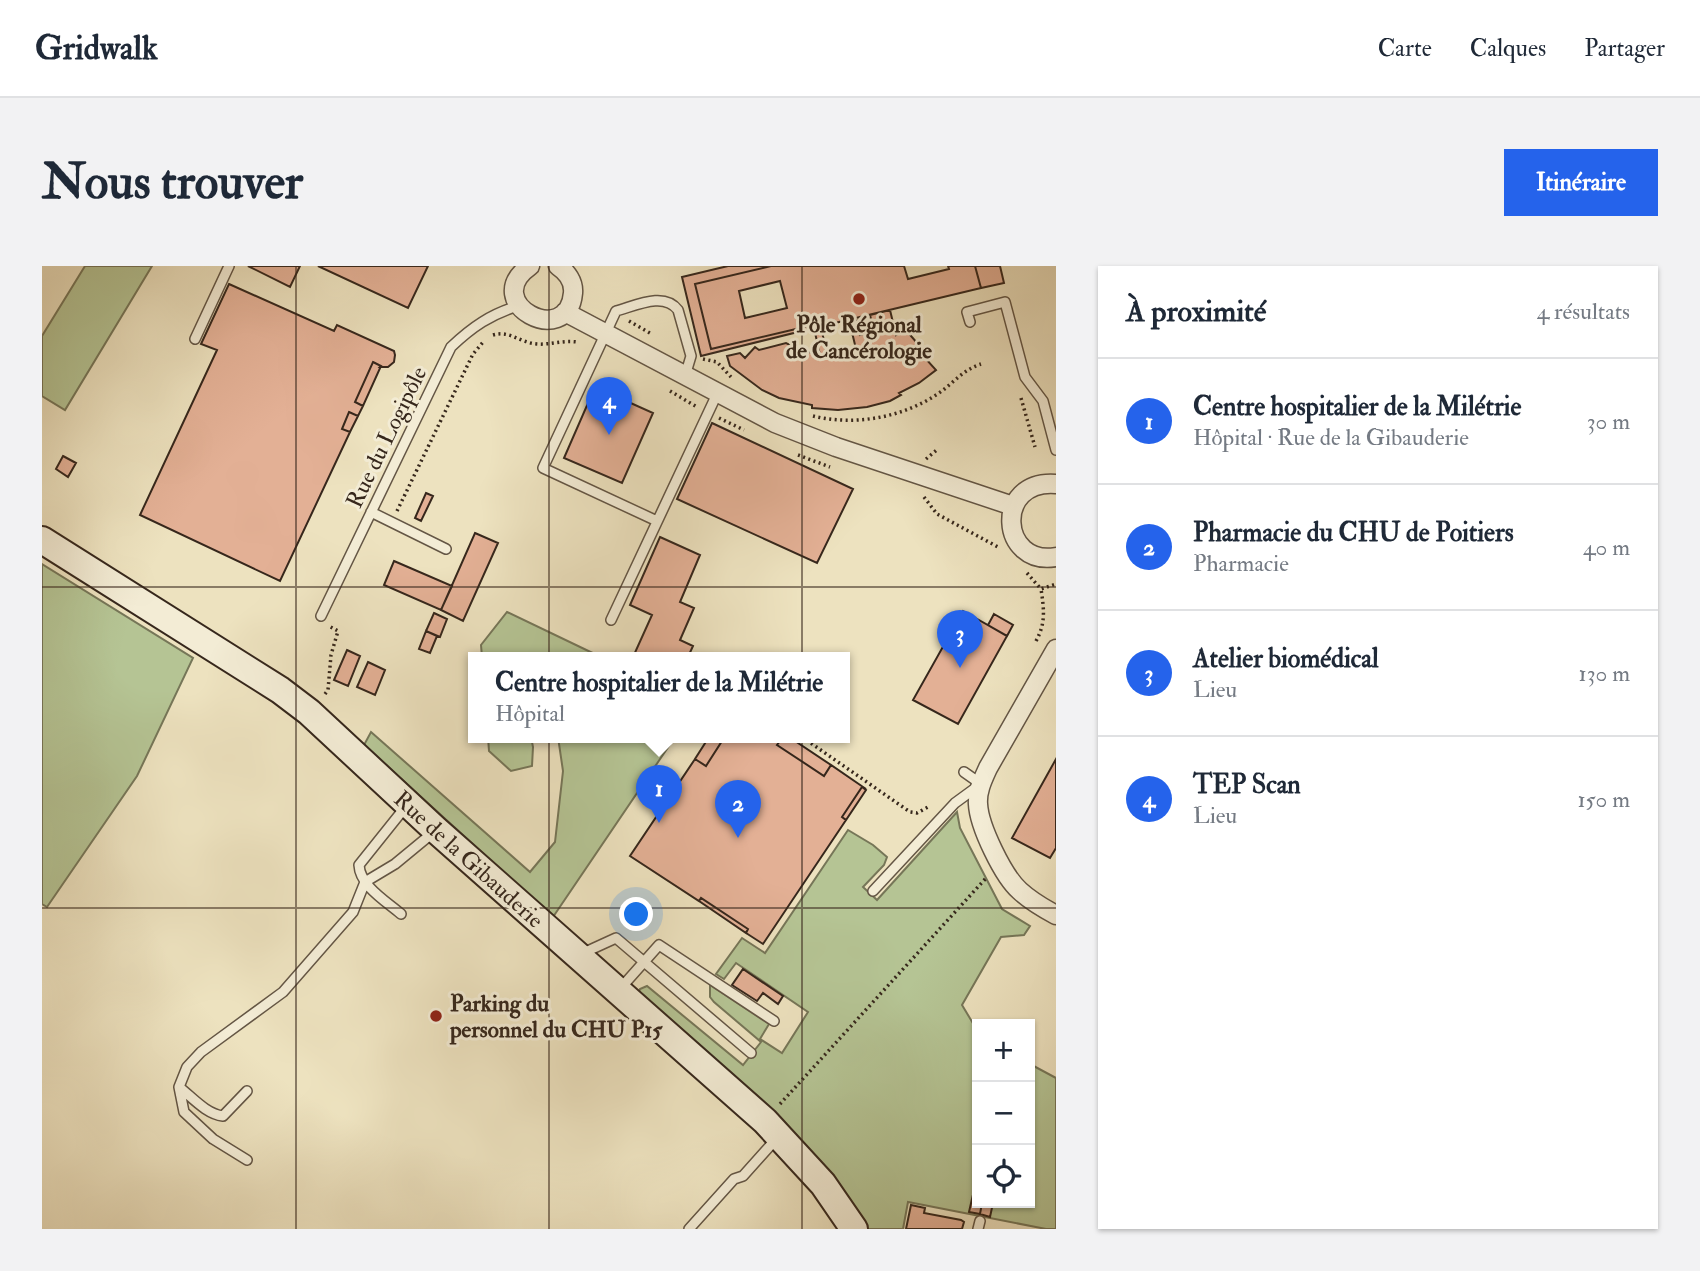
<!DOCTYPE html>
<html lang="fr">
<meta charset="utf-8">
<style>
body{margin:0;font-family:"IM FELL Double Pica",serif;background:#f2f2f3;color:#1f2937}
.controls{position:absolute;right:21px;bottom:21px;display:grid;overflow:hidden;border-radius:0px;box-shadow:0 2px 5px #0004}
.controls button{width:63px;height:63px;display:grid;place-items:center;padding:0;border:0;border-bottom:2px solid #e0e1e3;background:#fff;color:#1f2937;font:35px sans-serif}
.you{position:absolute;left:595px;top:649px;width:24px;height:24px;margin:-18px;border:5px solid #fff;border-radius:50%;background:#1a73e8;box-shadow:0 0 0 10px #1a73e833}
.badge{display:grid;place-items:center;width:46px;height:46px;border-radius:50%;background:#2563eb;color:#fff;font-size:23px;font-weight:700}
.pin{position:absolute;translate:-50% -58px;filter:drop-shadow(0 2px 4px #0008)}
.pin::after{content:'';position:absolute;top:37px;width:24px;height:21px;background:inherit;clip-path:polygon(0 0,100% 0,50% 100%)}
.popup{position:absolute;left:426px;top:386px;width:382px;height:91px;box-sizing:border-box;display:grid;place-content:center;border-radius:0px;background:#fff;filter:drop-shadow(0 2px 5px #0005);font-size:23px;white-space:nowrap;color:#747a83}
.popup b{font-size:26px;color:#1f2937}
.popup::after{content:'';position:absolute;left:50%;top:100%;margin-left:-14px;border:14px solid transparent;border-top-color:#fff}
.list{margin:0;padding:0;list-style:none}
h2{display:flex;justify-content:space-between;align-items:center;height:91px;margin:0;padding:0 28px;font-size:30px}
h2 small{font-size:23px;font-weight:400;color:#747a83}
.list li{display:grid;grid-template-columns:46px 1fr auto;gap:21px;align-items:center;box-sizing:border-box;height:126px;padding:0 28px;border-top:2px solid #e0e1e3}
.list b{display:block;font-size:26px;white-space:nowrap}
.list p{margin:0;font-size:23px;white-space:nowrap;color:#747a83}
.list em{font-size:23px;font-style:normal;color:#747a83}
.icon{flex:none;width:38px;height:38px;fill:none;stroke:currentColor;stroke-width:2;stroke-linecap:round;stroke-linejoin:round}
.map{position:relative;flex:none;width:1014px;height:963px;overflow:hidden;border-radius:0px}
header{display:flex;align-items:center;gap:42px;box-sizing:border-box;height:98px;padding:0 35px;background:#fff;border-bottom:2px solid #e0e1e3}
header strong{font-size:33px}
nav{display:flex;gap:38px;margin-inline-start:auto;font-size:24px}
.intro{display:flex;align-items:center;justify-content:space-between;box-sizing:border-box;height:168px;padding:0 42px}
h1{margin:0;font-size:49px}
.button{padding:18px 32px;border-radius:0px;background:#2563eb;color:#fff;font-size:24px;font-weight:700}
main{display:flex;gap:42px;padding:0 42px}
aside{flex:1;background:#fff;border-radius:0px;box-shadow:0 2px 5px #0004}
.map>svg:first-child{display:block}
</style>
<header>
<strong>Gridwalk</strong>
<nav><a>Carte</a><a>Calques</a><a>Partager</a></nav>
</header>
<div class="intro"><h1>Nous trouver</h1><a class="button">Itinéraire</a></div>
<main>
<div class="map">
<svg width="1014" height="963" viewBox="0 0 1014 963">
<rect width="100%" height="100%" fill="#ede2bf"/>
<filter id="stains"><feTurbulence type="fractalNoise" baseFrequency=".00286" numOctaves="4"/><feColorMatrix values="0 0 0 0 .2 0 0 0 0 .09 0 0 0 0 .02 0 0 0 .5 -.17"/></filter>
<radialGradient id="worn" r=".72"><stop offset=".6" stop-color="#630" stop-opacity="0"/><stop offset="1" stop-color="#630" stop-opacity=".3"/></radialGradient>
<!-- green -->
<path fill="#b5c494" stroke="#767658" stroke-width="2" d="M43 0H110L23 144 0 130V70Z
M0 298 151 392 95 510 5 641 0 638Z
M465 346 559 391H440L439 379Z
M329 466 488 606 513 576 521 505 516 471H633L511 651 322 479Z
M446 471H489L491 481 490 500 469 505 447 485Z
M915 546 918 562 960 643 988 660 982 669 959 671 920 739 935 764V937H988V798L1014 812V963H1004L866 936 861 963H824L596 729 598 723 605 720 701 799 719 776 672 736 668 731V719L727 758 718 773 740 787 766 746 694 697 682 713 674 708 700 672 723 687 806 564 831 579 845 591 842 599 821 621 835 634Z"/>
<!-- building -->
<path fill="#e3b095" stroke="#36271c" stroke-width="2" fill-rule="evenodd" d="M206 0H258L248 21Z
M276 0H386L366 42Z
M686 0H729L653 18 669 83 771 59 772 62 659 90 640 11Z
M729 0H862L866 13 907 3 906 0H933L939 22 772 62 771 59 669 83 653 18ZM738 15 745 42 703 52 697 25Z
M933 0H958L962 17 939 22Z
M187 18 292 65 295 59 352 85 353 89 352 96 346 101H338L339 100 331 96 313 136 321 140 316 150 307 146 300 163 308 166 238 315 98 249 175 84 159 78Z
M848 44 854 69 863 63 876 78 873 81 894 104 877 117 857 127 859 129 848 135 825 141 796 144 770 142V139L737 132 720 124 688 100 685 90 698 87 703 92 713 81 717 84 744 77 756 83 778 89 772 62 779 61 785 89 815 87 807 54 814 52 818 69 832 65 828 49Z
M331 96 339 100 321 140 313 136Z
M553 121 611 147 580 217 522 192Z
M307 146 316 150 308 166 300 163Z
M670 157 811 223 775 297 635 233Z
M21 190 34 197 26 211 14 203Z
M384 227 391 230 379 255 373 252Z
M433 267 456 277 421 355 399 344Z
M618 271 658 289 638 336 652 342 638 374 651 380 646 391H591L610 349 588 339Z
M352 295 410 320 399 344 342 319Z
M921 345 965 370 916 458 871 434Z
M392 347 405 353 398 371 384 365Z
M952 348 971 359 965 370 946 359Z
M384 365 395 370 388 387 377 383Z
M305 384 318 390 306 420 292 414Z
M326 396 343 404 333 429 315 421Z
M667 471H674L680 475 664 500 653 493Z
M674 471H741L735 479 782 510 789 499 824 523 820 521 800 551 804 554 721 678 704 667 706 663 659 632 657 635 588 590 653 493 664 500 680 475Z
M741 471H747L789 499 782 510 735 479Z
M1014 493V582L1008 592 970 572Z
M820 521 824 524 804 554 800 551Z
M659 632 706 663 704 667 657 635Z
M701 703 741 730 736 738 721 727 715 735 690 719Z
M933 920 935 937H940L938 948 927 946Z
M940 937H951L948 951 938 948Z
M869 939 883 942 882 947 919 954 922 956 920 963H864Z"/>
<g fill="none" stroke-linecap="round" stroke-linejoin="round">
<!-- lane casing -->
<g stroke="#645645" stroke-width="12">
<path id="lane" d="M928 56 925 46 963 36 983 111 1001 135 1014 184
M153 73 187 0
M329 246 404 283
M615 255 501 202 574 45C593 40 622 25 636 44L649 90 643 110
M279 350 409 81C430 61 449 48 476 40
M569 354 675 128
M831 625 913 537 939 518 922 506
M359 648C344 635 318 620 317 599L365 539
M539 688 574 672 709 787
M577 724 617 679 732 755
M137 821C150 831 164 848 181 850L205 825
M205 894 171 873 142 846 137 821 145 801 159 786 241 726 311 646 323 616 353 598 393 565
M647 963 692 913 701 910 736 871
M936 963 938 955"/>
</g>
<!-- street casing -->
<g stroke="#645645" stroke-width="21">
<path id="street" d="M488 0C436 37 526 84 531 27 532 16 525 6 516 0
M523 46 733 157 794 181 971 240
M1014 218C951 213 958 301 1014 291
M1014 383 946 502C941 513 935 525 936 538 937 560 961 610 978 625 989 635 1001 642 1014 649"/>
</g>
<!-- secondary casing -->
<g stroke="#36271c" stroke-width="30">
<path id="secondary" d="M0 274 238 424 267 446 394 564 723 855 781 918 812 963"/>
</g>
<!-- path -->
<path stroke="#36271c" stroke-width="3.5" stroke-dasharray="2 3.5" stroke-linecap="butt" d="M587 55 608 67
M451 69C468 64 478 77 495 78 508 79 521 74 535 76
M661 93 675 96 689 111
M628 125 655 141
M979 132 993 181
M771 150C811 160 859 152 894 129 910 119 920 104 939 98
M677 152 702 164
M756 189 788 201
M884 193 896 183
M882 231 895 248 956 281
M355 245 431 88 442 75
M985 307 999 323 1014 318
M994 375C1004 357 1002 343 999 323
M283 428 286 424 289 389 296 365 287 360
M760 471 868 546 875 547 886 541
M738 838 945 611"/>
<!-- lane -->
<use href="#lane" stroke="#f3ecd5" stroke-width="9"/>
<!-- street -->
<use href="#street" stroke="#f3ecd5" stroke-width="18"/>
<!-- secondary -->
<use href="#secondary" stroke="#f3ecd5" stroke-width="26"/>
</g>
<!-- grid -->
<path fill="none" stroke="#36271c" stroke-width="2" stroke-opacity="0.55" d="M254 0V963M507 0V963M760 0V963M0 321H1014M0 642H1014"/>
<!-- markers -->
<g fill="#8f2418" stroke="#f3ecd5" stroke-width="2.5">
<circle cx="817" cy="33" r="7"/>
<circle cx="394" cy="750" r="7"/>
</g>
<g text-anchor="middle" stroke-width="6" stroke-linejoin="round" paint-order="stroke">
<!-- poi labels -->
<g font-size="23" font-weight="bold" fill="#36271c" stroke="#f3ecd5">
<text x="817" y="66">Pôle Régional<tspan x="817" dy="26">de Cancérologie</tspan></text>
<text x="408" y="745" text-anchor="start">Parking du<tspan x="408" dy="26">personnel du CHU P15</tspan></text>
</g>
<!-- street labels -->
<g font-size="23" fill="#36271c" stroke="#f3ecd5">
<text transform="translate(344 171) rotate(-64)" y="8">Rue du Logipôle</text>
<text transform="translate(427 593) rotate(42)" y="8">Rue de la Gibauderie</text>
</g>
</g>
<rect width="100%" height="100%" filter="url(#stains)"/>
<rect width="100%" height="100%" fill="url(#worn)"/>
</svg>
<div class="controls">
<button>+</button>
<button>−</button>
<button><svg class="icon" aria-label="locate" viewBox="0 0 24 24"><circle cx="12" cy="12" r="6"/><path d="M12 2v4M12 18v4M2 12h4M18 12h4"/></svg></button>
</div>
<div class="you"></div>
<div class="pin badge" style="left:617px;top:557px">1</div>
<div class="popup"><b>Centre hospitalier de la Milétrie</b>Hôpital</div>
<div class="pin badge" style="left:696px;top:572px">2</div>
<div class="pin badge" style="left:918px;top:402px">3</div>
<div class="pin badge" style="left:567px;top:169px">4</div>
</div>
<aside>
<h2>À proximité<small>4 résultats</small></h2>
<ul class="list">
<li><span class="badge">1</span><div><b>Centre hospitalier de la Milétrie</b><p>Hôpital · Rue de la Gibauderie</p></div><em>30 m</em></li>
<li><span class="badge">2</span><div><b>Pharmacie du CHU de Poitiers</b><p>Pharmacie</p></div><em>40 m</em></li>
<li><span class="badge">3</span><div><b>Atelier biomédical</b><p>Lieu</p></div><em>130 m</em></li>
<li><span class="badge">4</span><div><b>TEP Scan</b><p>Lieu</p></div><em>150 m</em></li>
</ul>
</aside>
</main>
